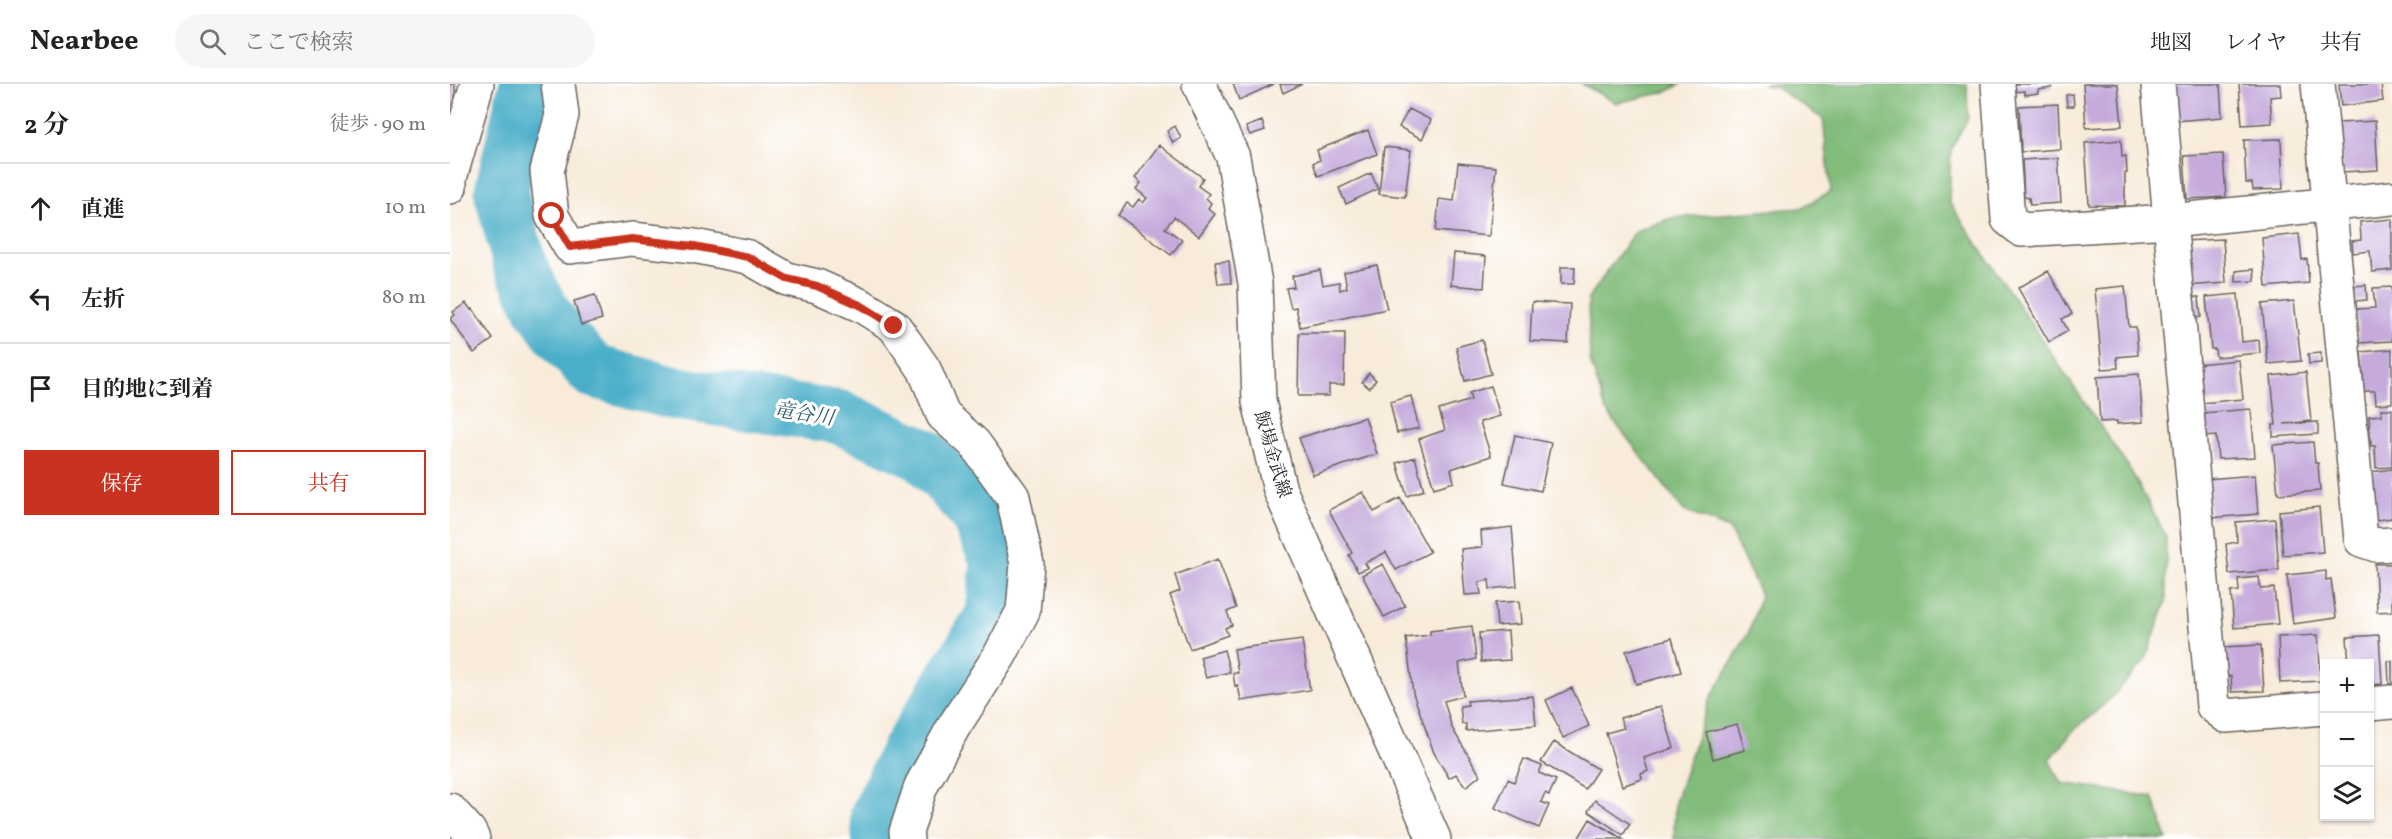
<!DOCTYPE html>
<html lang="ja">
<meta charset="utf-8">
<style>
body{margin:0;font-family:Vollkorn,"Noto Serif JP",serif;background:#f6f6f6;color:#222}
.controls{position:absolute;right:18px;bottom:18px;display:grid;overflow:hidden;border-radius:0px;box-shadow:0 2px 4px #0004}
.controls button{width:54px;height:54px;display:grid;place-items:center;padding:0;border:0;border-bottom:2px solid #e0e0e0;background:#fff;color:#222;font:30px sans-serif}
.stop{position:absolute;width:18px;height:18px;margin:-14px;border:4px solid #c8321e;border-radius:50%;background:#fff}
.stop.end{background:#c8321e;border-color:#fff;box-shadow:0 2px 6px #0008}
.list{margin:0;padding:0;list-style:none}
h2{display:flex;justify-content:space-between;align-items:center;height:78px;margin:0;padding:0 24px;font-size:26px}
h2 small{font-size:20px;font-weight:400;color:#767676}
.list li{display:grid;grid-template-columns:39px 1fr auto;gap:18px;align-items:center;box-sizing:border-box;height:90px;padding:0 24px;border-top:2px solid #e0e0e0}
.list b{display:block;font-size:22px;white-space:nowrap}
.list em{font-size:20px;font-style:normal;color:#767676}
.actions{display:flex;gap:12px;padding:18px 24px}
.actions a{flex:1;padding:14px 0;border:2px solid #c8321e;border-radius:0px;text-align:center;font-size:21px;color:#c8321e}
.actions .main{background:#c8321e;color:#fff}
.icon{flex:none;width:33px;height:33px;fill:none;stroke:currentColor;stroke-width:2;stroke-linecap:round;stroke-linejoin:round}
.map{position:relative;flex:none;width:1942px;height:755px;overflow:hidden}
header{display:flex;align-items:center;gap:36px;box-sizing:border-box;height:84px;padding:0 30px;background:#fff;border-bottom:2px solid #e0e0e0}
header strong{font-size:28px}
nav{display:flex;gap:33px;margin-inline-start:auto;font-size:21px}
.search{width:420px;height:54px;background:#f6f6f6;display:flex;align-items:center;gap:15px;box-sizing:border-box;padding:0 21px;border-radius:33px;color:#767676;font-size:22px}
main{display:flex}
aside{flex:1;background:#fff}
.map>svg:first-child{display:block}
</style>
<header>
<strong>Nearbee</strong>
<div class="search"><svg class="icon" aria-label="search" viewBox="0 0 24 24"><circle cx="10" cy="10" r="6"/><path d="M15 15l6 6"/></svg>ここで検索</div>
<nav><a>地図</a><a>レイヤ</a><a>共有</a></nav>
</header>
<main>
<aside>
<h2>2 分<small>徒歩 · 90 m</small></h2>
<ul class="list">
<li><svg class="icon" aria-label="ahead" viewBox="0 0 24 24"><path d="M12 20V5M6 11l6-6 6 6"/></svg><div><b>直進</b></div><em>10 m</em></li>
<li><svg class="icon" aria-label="left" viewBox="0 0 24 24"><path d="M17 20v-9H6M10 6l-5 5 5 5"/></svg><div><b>左折</b></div><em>80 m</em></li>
<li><svg class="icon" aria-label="arrive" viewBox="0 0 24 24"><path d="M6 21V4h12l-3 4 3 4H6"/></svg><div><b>目的地に到着</b></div></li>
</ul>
<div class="actions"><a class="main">保存</a><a>共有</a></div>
</aside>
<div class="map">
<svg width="1942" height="755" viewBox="0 0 1942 755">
<rect width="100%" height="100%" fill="#fff"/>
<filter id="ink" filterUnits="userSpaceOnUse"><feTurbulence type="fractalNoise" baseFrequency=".0167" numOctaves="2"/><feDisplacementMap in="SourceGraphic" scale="12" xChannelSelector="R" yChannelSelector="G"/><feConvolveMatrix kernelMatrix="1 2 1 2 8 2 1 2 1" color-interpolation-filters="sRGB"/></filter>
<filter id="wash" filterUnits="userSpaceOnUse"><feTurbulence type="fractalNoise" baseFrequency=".008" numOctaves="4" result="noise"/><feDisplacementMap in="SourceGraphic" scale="24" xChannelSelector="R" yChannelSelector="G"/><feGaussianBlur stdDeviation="1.35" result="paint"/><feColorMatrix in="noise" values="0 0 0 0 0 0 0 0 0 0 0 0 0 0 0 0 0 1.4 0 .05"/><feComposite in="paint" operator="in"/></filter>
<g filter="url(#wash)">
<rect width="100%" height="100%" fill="#f8ebd9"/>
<!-- forest -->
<path fill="#82bc7a" stroke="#4f6c4b" stroke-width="1.5" d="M1132 0H1231L1216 8 1166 19Z
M1312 0H1517L1518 34 1501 65 1499 118 1682 389 1716 452V518L1695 577 1659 616 1621 649 1599 677 1612 699 1703 713 1717 755H1224L1225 718 1259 617 1299 548 1311 511 1279 445 1234 427 1156 327 1140 276 1138 215 1185 147 1221 134 1351 124 1381 107 1373 35 1325 3Z"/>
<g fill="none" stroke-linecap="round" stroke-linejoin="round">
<!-- river -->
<path stroke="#49aec8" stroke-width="54" d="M76 0 51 109 70 181 91 224 111 252 143 287 223 309 389 333 474 371 524 426 548 477 542 532 459 665 427 731 429 755"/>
</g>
<g id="blocks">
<!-- building -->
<path fill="#c5aadb" d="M0 0H5V28H0Z
M783 0H824L789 16Z
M830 0H852L833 9Z
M1563 0H1601L1602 4 1588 6V9L1575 11 1574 7 1564 8Z
M1633 0H1668L1672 42 1636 44Z
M1722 0H1770L1772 33 1725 37Z
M1789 0H1830L1831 12 1820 13 1822 39 1792 41Z
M1889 0H1931L1933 17 1891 22Z
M1623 10 1624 22H1617L1616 11Z
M1608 20 1610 65 1571 68 1569 22Z
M959 25 981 36 972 55 949 43Z
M812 37 815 46 800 51 796 43Z
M1925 37 1928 86 1892 88 1889 39Z
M725 42 731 54 723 59 717 47Z
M918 46 927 70 868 92 863 79 870 76 867 66Z
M1831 55 1833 105 1803 106 1802 99H1796L1794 56Z
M1671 56 1672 73 1676 72 1677 89H1675V122L1639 121 1635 59Z
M709 61 753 94 748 102 759 110 756 114 761 119 758 124 765 130 749 152 724 133 715 144 732 156 721 171 668 131 677 119 683 123 689 115 693 119 697 114 686 105 691 99 685 94Z
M934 63 961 66 955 113 929 110Z
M1773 70 1776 113 1737 115 1734 72Z
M1608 74 1611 119 1580 121 1579 114 1574 113 1572 76Z
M1008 79 1046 83 1039 152 986 147 989 115 1004 117Z
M921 89 928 105 896 120 889 104Z
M1942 135V186L1922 188 1920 167 1903 169 1902 157 1911 156 1910 138Z
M1849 150 1852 176 1857 175 1859 199 1816 203 1812 154Z
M1773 155 1776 199 1736 202 1733 157Z
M1004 169 1036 172 1034 204 1001 201Z
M779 177 781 199 768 200 765 178Z
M927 181 937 225 850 243 846 223 841 224 836 204 844 203 842 192 870 186 873 201 889 198 890 206 897 204 894 188Z
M1111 183H1125L1124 200H1111Z
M1804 185 1805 197 1786 198V187Z
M1598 187 1622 230 1612 235 1618 247 1599 258 1568 204Z
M1916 201 1917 216 1904 217 1903 202Z
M1675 202 1679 243H1686L1688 271 1667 273 1668 284 1652 285 1645 205Z
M1942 203V257L1909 259 1906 225 1925 224 1923 204Z
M1788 210 1792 258 1809 256 1810 269 1766 273 1765 265H1761L1756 213Z
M145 211 152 235 131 241 124 217Z
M1743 213H1749L1751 233 1744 234Z
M1844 217 1851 277 1818 280 1812 220Z
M1082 218 1120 220 1118 259 1080 257Z
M16 219 21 226 23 225 43 255 24 269 0 235 5 231 3 228Z
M849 249H895L894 301H879V312H848Z
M1032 256 1041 290 1015 297 1006 263Z
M1942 265V319L1926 320 1925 307H1914L1911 268Z
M1871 269V279L1859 280 1858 270Z
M1789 276 1793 315 1751 319 1747 280Z
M1856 288 1861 337 1834 340 1868 338V350L1823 353V341H1826L1821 292Z
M919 289 926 296 919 304 912 298Z
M1689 290 1693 338 1667 340V337L1650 338 1647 293Z
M1041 302 1050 332 1030 338 1041 372 1001 385 1004 398 984 404 969 355 995 346 989 326 1021 316 1019 309Z
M961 312 969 344 947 349 940 318Z
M1801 325 1805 373 1768 375 1766 352 1754 353 1752 329Z
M1931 325H1942V383L1926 384 1925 362H1921L1919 332 1932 331Z
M915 333 927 370 863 391 849 354Z
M1065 351 1101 359 1091 407 1054 399Z
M1863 358 1865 379H1868L1870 407 1828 410 1823 361Z
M965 373 974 406 957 412 947 379Z
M1942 385V434L1920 437 1914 389Z
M1805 391 1808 430 1760 434 1757 395Z
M913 408 924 428 950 414 980 468 946 486 936 468 915 479 918 484 908 488 899 471 902 469 879 426Z
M1869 423 1873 468 1833 471 1829 427Z
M1825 435 1829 486 1779 490 1776 460 1787 458 1786 438Z
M1062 443 1067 502 1040 505 1039 496 1029 498 1031 510 1015 511 1011 465 1032 463 1031 447Z
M768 475 786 524 777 528 782 541 775 544 778 551 740 565 720 511 730 507 725 491Z
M933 480 955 522 934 533 912 491Z
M1925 480H1942V527L1927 528Z
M1876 487V496L1881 495 1886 534 1843 540 1837 491Z
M1809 493 1811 505 1824 504 1828 540 1784 544 1781 508 1789 507 1788 495Z
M1069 517 1071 540 1047 542 1045 519Z
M1022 542 1026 575 1009 579 1013 612 994 617 1002 644 1030 691 1016 703 1006 690 999 694 984 669 963 609 956 554 980 551V547Z
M1058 547 1060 576 1031 578 1029 549Z
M1868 551 1871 597 1830 599 1828 553Z
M1929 551 1932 600 1920 601V580H1899L1897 553Z
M1222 554 1231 588 1186 600 1176 567Z
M852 556 860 606 791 617 788 601 785 602 783 589H788L784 565Z
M1811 561 1814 607 1782 608 1781 592 1774 593 1773 563Z
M774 566 780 588 756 594 750 573Z
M1938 577H1942V600H1939Z
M1122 604 1139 642 1113 654 1096 616Z
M1083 612 1086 641 1016 647V640H1012L1010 622 1018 621 1017 617Z
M1211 622 1224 664 1194 674 1198 687 1191 690 1192 695 1172 702 1156 649 1174 644 1170 634Z
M1287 640 1295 666 1263 675 1256 648Z
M1104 658 1148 685 1135 705 1091 678Z
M1074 675 1092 682 1089 689 1106 696 1099 711 1095 709 1091 718 1099 721 1089 744 1045 724 1058 695 1064 698Z
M1145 716 1180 740 1173 751 1138 727Z
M1140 735 1173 755H1128Z"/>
</g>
</g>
<g filter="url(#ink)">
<use href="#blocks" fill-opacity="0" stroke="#69645e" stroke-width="1.5"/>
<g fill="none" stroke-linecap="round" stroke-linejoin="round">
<!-- minor casing -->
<g stroke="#69645e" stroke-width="36">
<path id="minor" d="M108 0 112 31 97 87 102 132 120 163 182 155 244 162 298 173 337 195 367 202 412 222 444 242 474 285 493 331 524 359 563 413 577 480 573 527 550 571 504 642 471 702 456 748 457 755
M1548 0 1558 135 1572 146 1720 137 1942 114
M1708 0 1763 622 1776 632 1874 624
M1868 0 1911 456 1926 461 1942 460
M0 103V94L27 0
M1920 620 1942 618
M0 726 19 747 23 755"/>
</g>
<!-- secondary casing -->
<g stroke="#69645e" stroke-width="36">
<path id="secondary" d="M749 0 783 73 805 199 809 318 830 406 984 755"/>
</g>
<!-- minor -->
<use href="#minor" stroke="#fff" stroke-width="33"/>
<!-- secondary -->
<use href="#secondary" stroke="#fff" stroke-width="33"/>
</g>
</g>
<g fill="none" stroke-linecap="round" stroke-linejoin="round" filter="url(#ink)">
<!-- route -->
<path stroke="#c8321e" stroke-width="8" d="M102 132 120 163 182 155 244 162 298 173 337 195 367 202 412 222 444 242"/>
</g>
<g text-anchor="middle" stroke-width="6" stroke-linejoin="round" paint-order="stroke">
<!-- street labels -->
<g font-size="18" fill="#1c1c1c" stroke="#fff">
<text transform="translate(823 370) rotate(74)" y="6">飯場金武線</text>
</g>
<!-- water labels -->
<g font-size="20" font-style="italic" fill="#305e69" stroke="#fff">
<text transform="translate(354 329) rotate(9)" y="7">竜谷川</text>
</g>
</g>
</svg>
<div class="controls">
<button>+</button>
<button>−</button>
<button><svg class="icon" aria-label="layers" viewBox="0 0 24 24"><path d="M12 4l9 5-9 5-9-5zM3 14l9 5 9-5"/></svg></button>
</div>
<div class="stop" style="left:102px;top:132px"></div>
<div class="stop end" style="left:444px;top:242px"></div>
</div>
</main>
